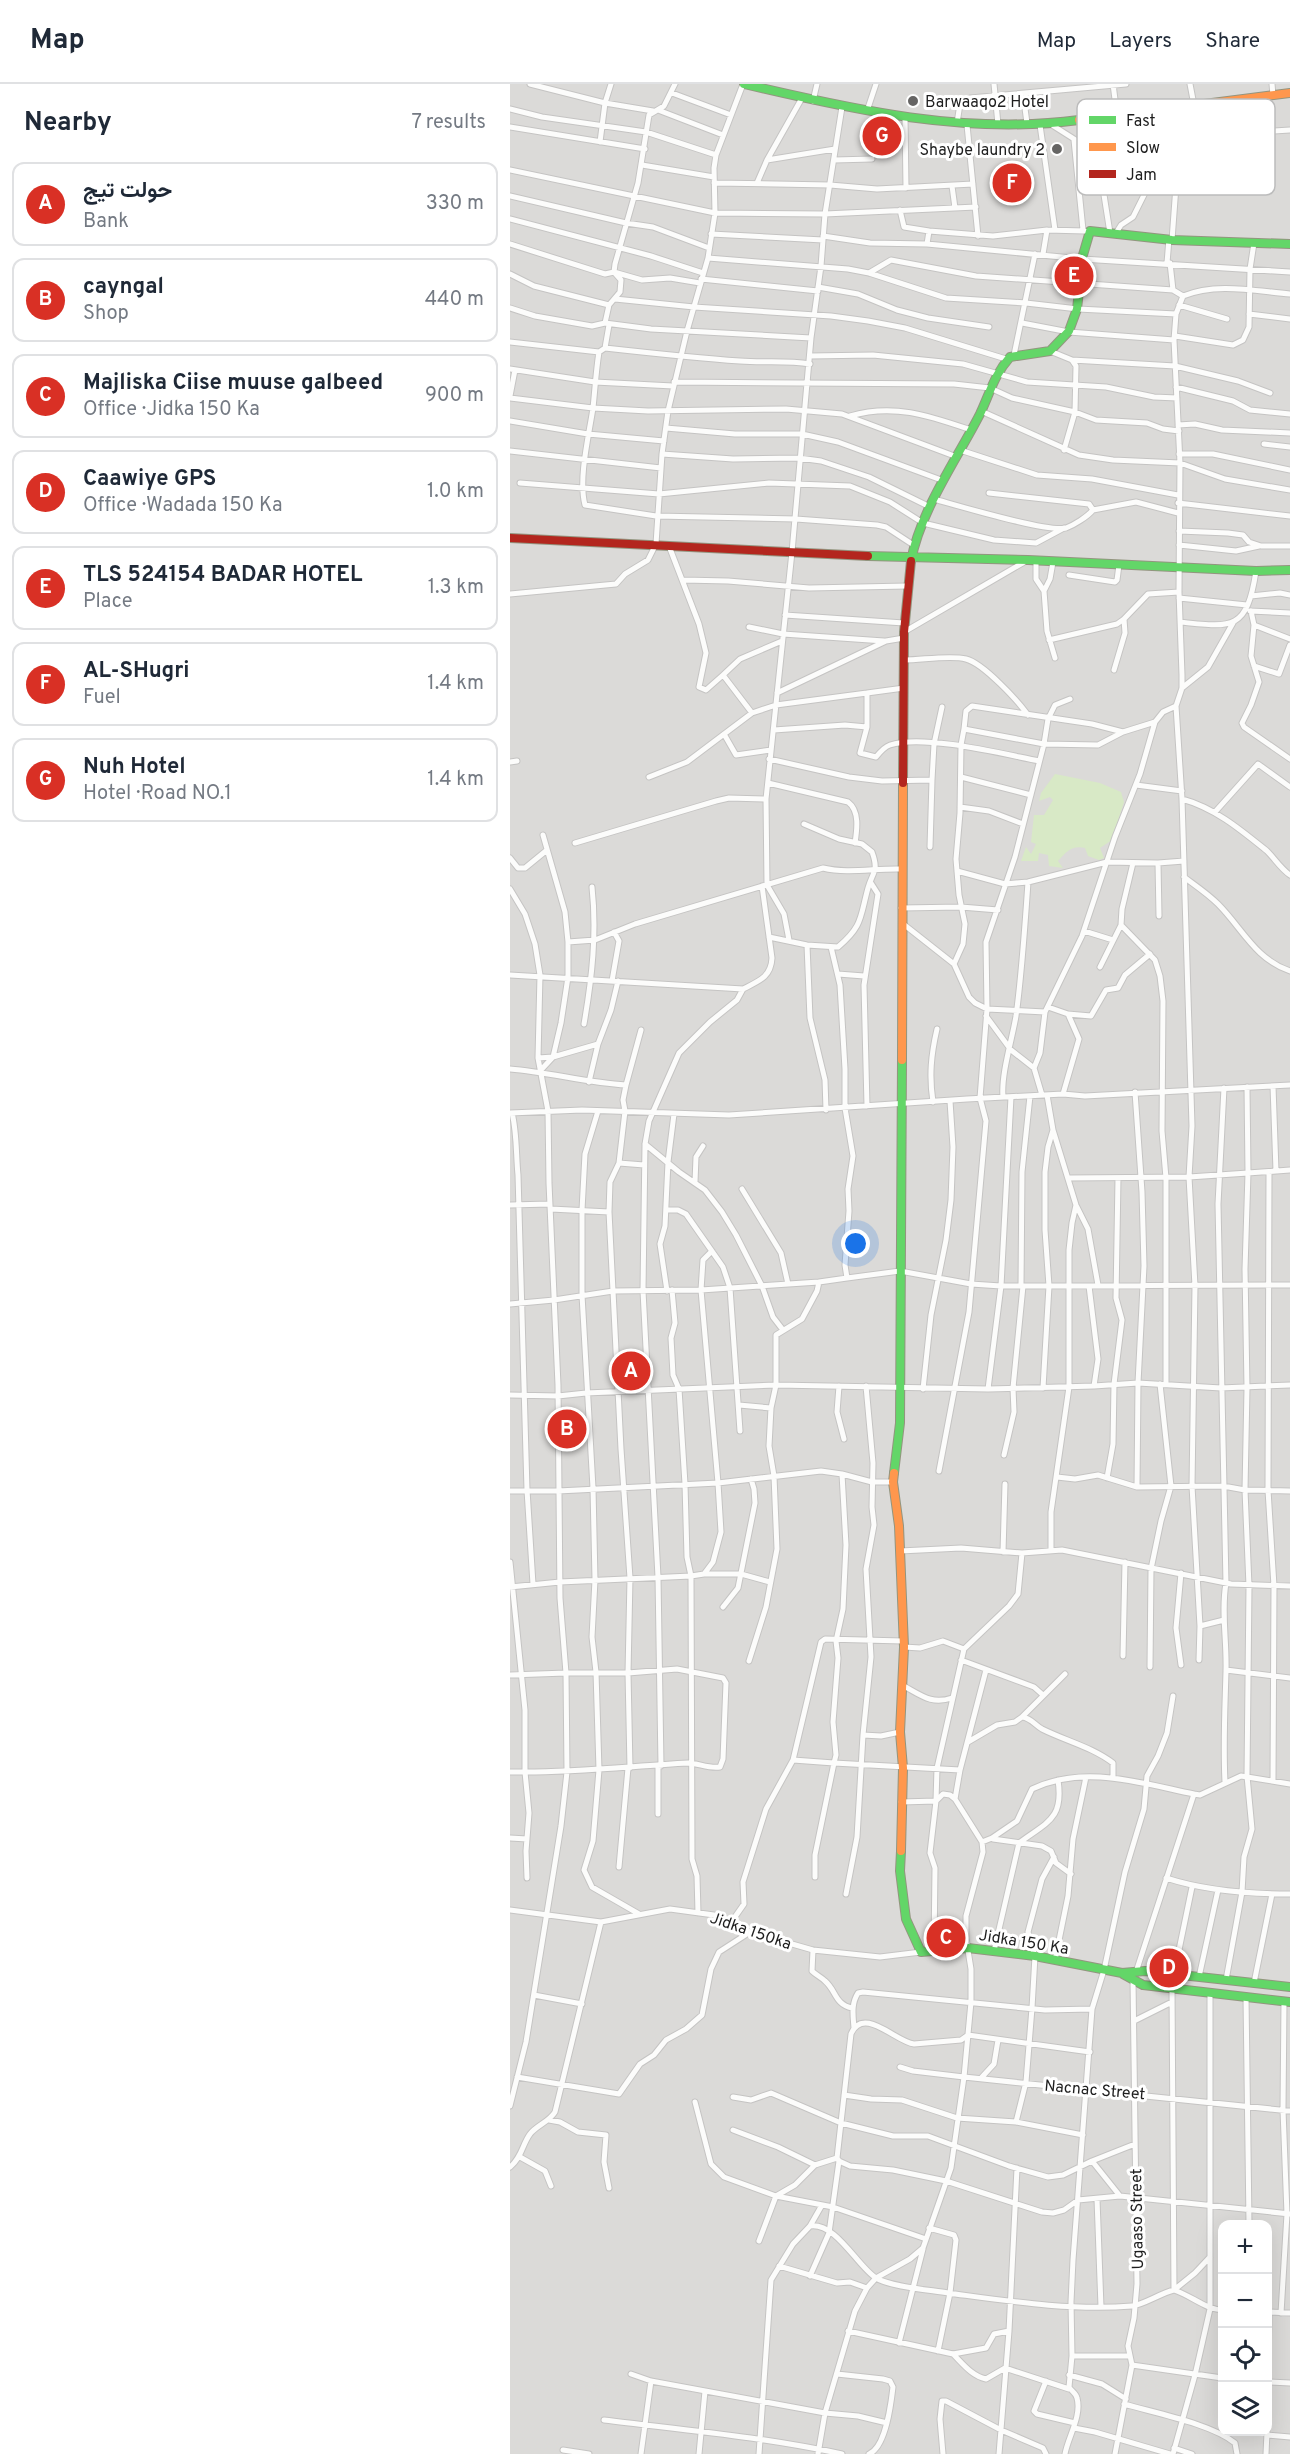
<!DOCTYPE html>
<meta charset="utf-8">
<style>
body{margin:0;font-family:Overpass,Vazirmatn,sans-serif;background:#f6f6f7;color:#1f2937}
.controls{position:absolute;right:18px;bottom:18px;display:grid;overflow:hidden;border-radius:12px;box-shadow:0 6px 24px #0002}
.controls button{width:54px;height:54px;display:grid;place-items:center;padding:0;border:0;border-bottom:2px solid #e0e1e3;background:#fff;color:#1f2937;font:30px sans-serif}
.you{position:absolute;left:346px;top:1160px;width:21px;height:21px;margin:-15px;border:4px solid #fff;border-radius:50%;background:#1a73e8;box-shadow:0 0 0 9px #1a73e833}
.badge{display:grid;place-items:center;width:39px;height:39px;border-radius:50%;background:#d93025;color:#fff;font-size:20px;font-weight:700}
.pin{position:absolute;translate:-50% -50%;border:3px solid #fff;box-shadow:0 2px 6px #0006}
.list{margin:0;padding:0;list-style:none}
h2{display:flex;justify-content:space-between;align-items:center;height:78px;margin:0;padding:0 24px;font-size:26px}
h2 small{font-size:20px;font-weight:400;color:#747a83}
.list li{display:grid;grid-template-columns:39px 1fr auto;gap:18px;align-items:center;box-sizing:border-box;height:84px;margin:0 12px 12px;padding:0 12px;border:2px solid #e0e1e3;border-radius:12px}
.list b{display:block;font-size:22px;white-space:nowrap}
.list p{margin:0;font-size:20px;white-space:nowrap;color:#747a83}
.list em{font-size:20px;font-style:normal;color:#747a83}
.icon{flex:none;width:33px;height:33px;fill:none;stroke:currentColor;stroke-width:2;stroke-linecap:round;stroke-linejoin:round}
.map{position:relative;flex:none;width:780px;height:2370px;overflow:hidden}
header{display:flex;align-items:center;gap:36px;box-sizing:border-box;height:84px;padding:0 30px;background:#fff;border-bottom:2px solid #e0e1e3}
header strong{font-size:28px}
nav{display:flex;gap:33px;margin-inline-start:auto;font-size:21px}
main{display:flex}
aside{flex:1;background:#fff}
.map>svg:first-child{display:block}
</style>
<header>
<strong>Map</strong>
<nav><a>Map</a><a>Layers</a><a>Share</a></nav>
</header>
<main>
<aside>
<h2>Nearby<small>7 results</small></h2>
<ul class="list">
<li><span class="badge">A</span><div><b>حولت تيج</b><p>Bank</p></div><em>330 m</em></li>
<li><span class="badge">B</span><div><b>cayngal</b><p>Shop</p></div><em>440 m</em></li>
<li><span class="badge">C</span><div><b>Majliska Ciise muuse galbeed</b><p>Office · Jidka 150 Ka</p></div><em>900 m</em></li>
<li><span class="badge">D</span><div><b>Caawiye GPS</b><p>Office · Wadada 150 Ka</p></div><em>1.0 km</em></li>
<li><span class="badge">E</span><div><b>TLS 524154 BADAR HOTEL</b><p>Place</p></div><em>1.3 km</em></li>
<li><span class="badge">F</span><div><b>AL-SHugri</b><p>Fuel</p></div><em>1.4 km</em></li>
<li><span class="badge">G</span><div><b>Nuh Hotel</b><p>Hotel · Road NO.1</p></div><em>1.4 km</em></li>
</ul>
</aside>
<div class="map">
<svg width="780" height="2370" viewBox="0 0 780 2370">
<rect width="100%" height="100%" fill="#eceae7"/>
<!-- residential -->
<path fill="#dbdad8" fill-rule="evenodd" d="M0 0H780V2370H0ZM712 2140H758V2348H712Z"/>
<!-- grass -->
<path fill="#d8e9c6" d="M545 690 590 699 611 708 614 718 602 756 590 764 594 774 589 776 578 772 575 764C562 761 556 768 548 777L553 784 539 782 538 771 529 769 528 777H511L516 763 521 770 526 760 521 758 524 731H534L543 716 540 713 529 717 531 709Z"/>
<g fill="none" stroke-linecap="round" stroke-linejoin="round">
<!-- street casing -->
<g stroke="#c5c4c3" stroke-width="7">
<path id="street" d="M20 0 95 19 143 27
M484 0 488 40
M603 0 607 31
M680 0 684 21
M762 0 763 11
M162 9 221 31
M513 10 517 39
M303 17 307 0
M680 22 684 54
M0 25 32 33 136 48 206 71
M148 26 213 51
M357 27 366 0
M602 31 606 59
M395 33 396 104
M447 39 450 20 460 14 616 0
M457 41 468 152
M530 41 545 146
M542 41 572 60 780 46
M0 43 135 65
M564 56 573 146
M90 58 95 19 101 0
M586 60 600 149
M257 76 325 65
M324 76 362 75
M132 81 204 93
M0 86 205 129 315 130 466 123
M204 99 320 101 367 105 463 100
M247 99 257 76 292 14
M442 102 445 124
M0 112 116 139 143 143 199 164
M390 126 394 143 419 147
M0 135 141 172 193 189
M606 149 611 141 623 133 642 95 665 66 669 55
M201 150 313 156
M313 152 360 159 417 160 572 175 780 188
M662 156 666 102 665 66
M0 160 95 190 104 188 132 196 160 194 190 199
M417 160 419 147 483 152 537 146
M533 170 537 146 575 147
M198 174 338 185 359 189 436 214 516 219 568 225 666 230
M657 179 659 155
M660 179 663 206 673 212
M359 189 381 176 466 192 663 206
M0 190 24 202 99 221
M191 195 308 207
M308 203 348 210 387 226 418 234 479 243
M105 215 184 223 321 232 358 237 395 244 496 275
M669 221 717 235
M0 224 25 232 82 242 95 239 141 245 301 254
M739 230 780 235
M95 239 99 221 110 208 111 196 104 188 105 180 128 99 139 31 154 22 165 0
M512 239 559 248 664 256
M665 252 723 261 733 256 739 243 740 185 744 159
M0 258 89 268 95 264C140 269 185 274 230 277 254 279 276 276 300 280
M95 264 99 241
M540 267 562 276 566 282 565 328 554 366
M89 268C86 287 85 305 83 324 79 351 68 395 75 421L146 432 286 435 367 441 376 443 405 462
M504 271 525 170
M300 272 363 271 453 280 517 298 596 303 644 313 667 314
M562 276 665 282 728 297 760 309
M0 285 85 298 163 302
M164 298 444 300 480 304 502 314 565 328 586 336 637 339 653 345 669 347
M666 303 723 317 740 326 780 330
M0 312 5 286
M0 314 83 324 138 327 276 325 332 330 447 373
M471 327 569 371 603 376 670 379 715 395 780 406
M340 332C384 319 420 332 461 346
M0 337 78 350 154 357
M668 341 685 340 712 346 780 349
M156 344 225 350H292L328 358 434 397
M754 360 780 363
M450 366 527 391 582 395 668 411
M0 367 151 384
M152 370 223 375 289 374 311 377 359 393 420 423
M669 370H703L780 386
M10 399 149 410 259 399 340 402 380 418 413 439 484 456 526 459 554 444
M424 415C446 421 538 449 556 444 564 441 577 433 583 426L579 420 479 409
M668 419 780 432
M583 426 626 418 668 429
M669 447 718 449 733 451 739 458 751 462H780
M669 461 726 467 749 462
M159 462 189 540 196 569 189 603 196 606 213 591 242 629
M526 477V495L534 507
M543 478 540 495 534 507 537 547 545 574
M559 491 605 498 607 496 609 481
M173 496 218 497 299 504 397 502
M0 510 106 500 115 490 138 476 146 460 152 370 158 327 177 247 198 174 205 129 204 84 206 71 233 0
M741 512 770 509 780 511
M669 514 737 521
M740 527 780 529
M741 527 744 541 741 572 749 598 741 621 732 639 734 643 780 675
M275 531 394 539
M671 538C723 544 737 546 746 487
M744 541 780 555
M239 543 273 550 374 557
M394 548 516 477
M539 556 607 540 614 535 638 510 669 508
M395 576C412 576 440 571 456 575 473 579 508 617 518 631
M744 582 769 590 780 561
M604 586 615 549 614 535
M213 591 230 575 272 557
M394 604 357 609V643L350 669 366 673C370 668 374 663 380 661 414 650 493 670 529 677
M672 604 698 583 723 539
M267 609 376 557 394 554
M454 645 456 627 462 622 582 640 613 648
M264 646 335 641 357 643
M214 650 226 671 261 666
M259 675 339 693 372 697 422 696 424 660 432 623
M0 678 7 677
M139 693 177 678 242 629 266 621 357 609
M451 693 521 711
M258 699 338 718C350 727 347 746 345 759
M626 701 672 707
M672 715C705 724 731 746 757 767 765 775 771 785 780 791
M450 723 479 727 513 740
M705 728 748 680 780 703
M65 759 206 717 219 714 256 715
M420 763 422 696
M0 774 8 784H15L37 766
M648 779 649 832
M447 787 495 800 518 798 597 778 648 779 674 777
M674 793C686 802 698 810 708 820 732 844 745 875 780 887
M0 805 15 830 25 860 30 891 28 974 38 1027 39 1099 48 1301 50 1514 56 1589 0 1591
M391 824 451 823 488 826
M392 839 444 880 459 913 465 919 477 925 535 928
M611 841 645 876 650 892 653 917 652 1047 656 1094V1300
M574 847 603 856
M259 853 297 861 328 863C353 842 350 833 358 804 363 787 369 787 362 768L352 760 329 755 294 740
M279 856 274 830 257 801 256 715 282 468 301 254 311 182 315 130 332 23
M58 858 85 856 125 840 313 784C338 790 365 784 392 785
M297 861 300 934 315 996 316 1026
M444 880 453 860 455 840 449 811 446 775 450 729 451 661 454 645 534 660 538 635 545 621 560 615
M590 883 611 841 612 825 623 779
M328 890 354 892
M0 891 233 905 227 916 200 938 169 969 139 1037 135 1060 133 1207 148 1493 151 1682
M102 897 109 857 104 848
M233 905C249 897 261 893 262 874L252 802
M538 923 558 930 569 955 553 1010
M558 930 581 932 596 906 608 904 615 891 640 870
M476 932 501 966 524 984 532 1011
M74 940C82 894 87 849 82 803
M28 974 43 973 88 960 101 926 108 897
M524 984 530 969 535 928 572 852 605 753 630 690 645 638 653 628 666 622
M0 985C39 988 77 999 116 1001L113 1016 115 1027 109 1079 100 1098 99 1128 111 1365 120 1494 118 1589 120 1684
M30 987 43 973 51 939 58 893V858L55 828 33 751
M79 998 88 960
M116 1001 131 946
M763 1002 766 1087
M714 1004 708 1120 716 1499C711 1528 717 1557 716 1587 715 1624 713 1660 715 1698
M625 1008 632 1108 634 1182 628 1299 627 1403
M537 1011 543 1046 566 1121 578 1145 588 1201
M493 1013C491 990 502 956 506 932 512 888 515 842 518 798
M423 1018C419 992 421 971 427 945
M357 1022 354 901 368 810 361 799
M88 1027 75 1070 72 1126V1211L83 1404 85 1496 82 1553 86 1588 89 1686 83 1757 74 1786 82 1803 129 1830
M0 1029 72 1026 219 1031 457 1015 553 1010 575 1012 780 1001
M2 1029C7 1048 6 1071 8 1091L17 1406 23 1500
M135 1060 169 1088 195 1106 212 1128 226 1151 252 1202 263 1233 273 1246
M109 1079 134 1081
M759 1088 758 1406 764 1502 763 1697
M558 1094 679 1093 738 1089 737 1003
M185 1098 186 1073 193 1062
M232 1105 271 1169 278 1200
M0 1121 40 1120
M41 1125 99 1128
M156 1126H168L176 1130 213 1183 220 1204 230 1347
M337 1194 390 1187 461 1200 491 1202 780 1201
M511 1202 512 1088 520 1012
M579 1202 588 1275 584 1302
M162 1206 165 1239 161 1254 162 1272 163 1291 169 1305 175 1400 177 1473 181 1492 182 1775 187 1792 188 1829
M157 1207 150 1160 155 1142 158 1078 164 1030
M0 1220 44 1216 103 1207 191 1206 309 1198
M329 1302 327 1328 334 1355
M533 1304 539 1202 535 1146V1088L538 1063 543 1046
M413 1305 421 1231 436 1156 441 1116 443 1063 440 1017
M478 1305 491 1202 501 1013
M0 1311 48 1312 76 1309 266 1301 478 1305 584 1302 628 1299 711 1304 780 1301
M229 1321 261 1324
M494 1371 504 1328 503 1304 513 1202
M429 1387 459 1228 476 1037 470 1014 477 925 476 858 505 773 534 660 588 661 613 648 645 638
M332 1390 336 1461 333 1525 326 1557 328 1574 323 1638 326 1671 324 1679 450 1686
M547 1393 565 1395 588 1391 627 1403 713 1402 735 1406 780 1407
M597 1394 603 1360 604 1300 612 1236 606 1214 608 1094
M0 1407H48L208 1399 311 1387 332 1390 362 1398H383
M541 1465V1428L559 1303V1166L562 1139 566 1121
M390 1467 451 1464 512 1469 552 1466 721 1500 780 1502
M493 1468 495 1400
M0 1478 15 1626V1688H0
M194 1490H231L260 1498
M0 1503 50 1498 181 1492 194 1490 203 1478 211 1448 208 1399 191 1206 193 1176 202 1167
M213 1523 228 1504 245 1419 244 1405 241 1395
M690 1542 682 1402 685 1202 679 1093 682 1042 672 715 666 622 672 604V591L669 508 670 379 664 256 666 230 673 212C706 198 745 207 780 210
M394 1563 410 1564 433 1557 454 1565 499 1522 508 1510 512 1469
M613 1572 615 1478
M451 1576 524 1603 533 1611
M689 1576 690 1542 714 1536
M239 1577 256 1523 267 1465 264 1392 259 1362 261 1324 266 1301V1251L292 1235 307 1207 309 1198 337 1194 335 1181 339 1127 338 1105 343 1072 335 1024V985L330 901 321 863
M671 1581 666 1544 671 1489
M640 1583 641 1485 651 1437 661 1402 650 1300
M716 1586 780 1594
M392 1601C411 1611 421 1621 442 1614
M512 1633 555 1590
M353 1651 371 1652 390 1648
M458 1658 487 1641 505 1638 512 1633C521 1634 525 1641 532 1645 556 1657 582 1663 603 1679V1693
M283 1676 324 1679 305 1771V1793
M148 1682V1730
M445 1715 450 1686 476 1586
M0 1754 17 1755
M483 1755 532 1762 541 1767 546 1779 561 1790
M472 1758 482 1754 507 1737 522 1705C574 1680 630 1699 684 1710
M109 1783 118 1684
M656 1794C696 1807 738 1810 780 1810
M336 1810 347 1753 353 1651 361 1573 356 1485 364 1441 362 1423 363 1379 356 1302
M0 1826 91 1838 160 1825 204 1831 240 1848 303 1866 370 1873 411 1868
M220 1840 234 1820 233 1798 256 1725 283 1676 311 1558 315 1555 393 1557
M303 1866 302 1887C306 1891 311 1893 315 1897 326 1906 325 1921 342 1924
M424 1866 425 1784 420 1769 426 1717 427 1684 454 1565
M484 1867 509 1759C537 1738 554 1735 548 1696
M545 1876 558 1812 563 1755 576 1693
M626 1888 684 1710 690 1711 731 1692 780 1700
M664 1890 682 1803
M689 1893 708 1806
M716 1896 732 1808 734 1773 742 1745 737 1692 739 1502 735 1406 737 1304 735 1185 738 1089 780 1086
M744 1899 762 1810
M662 1905 664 2206
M24 1911 72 1920
M736 1913 739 2140
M624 1937 662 1918
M344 1944C343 1931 341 1920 348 1909L353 1908 535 1926 582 1925
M580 1968 458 1951 451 1956 404 1960C386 1958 353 1921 341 1950L327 2074 329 2077 340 2082 383 2086 436 2097 532 2128 543 2129 554 2126 568 2116 610 2112 780 2130
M390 1983 403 1987 454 1993 780 2027
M7 1993 109 2010 130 1980 144 1971 156 1956 176 1945 192 1931 201 1885 209 1868 240 1848
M472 1993 484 1980 488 1956
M334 2011 361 2015 392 2016 447 2034 506 2038 573 2051
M223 2013 241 2016 261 2009 331 2039 383 2052H418L499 2082 538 2093 553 2091 582 2077 610 2112
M185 2018 201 2080 214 2093 266 2112 323 2123 416 2155
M0 2022 16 1958 51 1742 57 1688 56 1589H118L167 1585 213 1594 216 1599 213 1675 210 1683C199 1685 188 1679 178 1679 123 1682 70 1688 15 1688L19 1729 16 1767 17 1794
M39 2036 50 2038 68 2048 96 2051 94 2078 99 2104
M506 2038 516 1998 522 1924 525 1872 518 1848 532 1795 544 1773
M223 2046 268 2063 305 2081
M10 2073 35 2087 41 2102
M582 2077 625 2060
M0 2083C12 2073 12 2061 20 2050 27 2041 39 2038 45 2028L91 1838
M587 2115 591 2223
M300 2142 312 2121
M419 2144 444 2151 446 2156 440 2209 428 2267
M249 2157 266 2112 285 2101 305 2081 327 2074
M269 2182 327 2199 340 2198 357 2204
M300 2192 319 2149 329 2077
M664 2206 685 2189 700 2173
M758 2228 780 2229
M771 2229 777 2130 773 2026 774 1918
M338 2247 443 2270 476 2264 484 2250 499 2247
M389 2259 413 2165
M443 2270C453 2280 462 2292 476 2295L495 2284 559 2305
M562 2272H619
M622 2281 712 2294
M758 2284 759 2228
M121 2290 141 2297 315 2329 348 2332 377 2339
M327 2290 373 2295 380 2297 383 2303C381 2320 376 2363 359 2370
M559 2291 592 2300 616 2315
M536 2297 524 2327 527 2330 565 2339
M758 2298 780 2299
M614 2320C645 2329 702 2340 725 2359L727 2370
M94 2336C174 2346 254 2353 332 2370
M564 2344 585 2348 660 2370
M757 2351 780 2353
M664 2364 682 2370
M53 2366 79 2370
M131 2370 141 2297
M189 2370 195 2307
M249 2370 261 2196 283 2160 300 2142C326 2138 347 2182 366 2194 381 2203 420 2206 438 2209 498 2217 561 2227 622 2222 633 2221 651 2209 664 2206 682 2212 695 2225 712 2226
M308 2370 315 2329 345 2227 357 2204 366 2194 400 2175 413 2164 441 2084 454 1993 461 1918V1885L456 1854V1832L473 1768 472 1758 445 1715 440 1711 433 1710 426 1717 391 1718
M433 2370 430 2335 432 2317H436L491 2346 533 2364 536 2370
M489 2370 499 2247 507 2084
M555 2370C558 2353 572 2332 567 2314 566 2309 561 2307 559 2303L562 2272 561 2218 563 2176 582 1925 594 1886 615 1788 634 1725 637 1692 648 1672 657 1649 663 1612
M605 2370 622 2281 618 2262 624 2234 627 2200 623 1896
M663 2370 685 2291 700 2225V1910
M756 2370 757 2348"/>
</g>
<!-- fast casing -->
<g stroke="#93957f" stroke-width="10">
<path id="fast" d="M234 0C344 26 456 51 569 36
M358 472 518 476 746 487 780 486
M401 477C410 427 447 375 470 330 480 309 484 291 500 273L540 267 559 247 567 225 573 171 580 147 662 156 780 160
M384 1389 390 1339 392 976
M391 1767 390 1787 396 1835 411 1868 458 1864 525 1872 612 1889 635 1887 780 1903
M613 1890 633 1901 780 1918"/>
</g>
<!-- slow casing -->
<g stroke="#93957f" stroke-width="10">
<path id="slow" d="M569 36 780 9
M392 976 393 699
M384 1389 383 1398 389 1442 394 1563 390 1648 393 1684 391 1767"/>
</g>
<!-- jam casing -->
<g stroke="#93957f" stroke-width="10">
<path id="jam" d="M0 454 358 472
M393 699 394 548 401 477"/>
</g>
<!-- street -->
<use href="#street" stroke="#fcfcfb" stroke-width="5"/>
<!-- fast -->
<use href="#fast" stroke="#63d668" stroke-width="8"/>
<!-- slow -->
<use href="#slow" stroke="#ff974d" stroke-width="8"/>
<!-- jam -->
<use href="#jam" stroke="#b3261e" stroke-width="8"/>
</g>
<!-- markers -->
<g fill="#666564" stroke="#fff" stroke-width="2">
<circle cx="403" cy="17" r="6"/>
<circle cx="547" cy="65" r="6"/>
</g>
<g text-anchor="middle" stroke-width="6" stroke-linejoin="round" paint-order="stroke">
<!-- poi labels -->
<g font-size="16" fill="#1e1e1e" stroke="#fff" text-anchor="start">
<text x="415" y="23">Barwaaqo2 Hotel</text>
<text x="535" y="71" text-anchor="end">Shaybe laundry 2</text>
</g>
<!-- street labels -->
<g font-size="16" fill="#1e1e1e" stroke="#fff">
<text transform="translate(241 1846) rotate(19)" y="6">Jidka 150ka</text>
<text transform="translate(514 1857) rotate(9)" y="6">Jidka 150 Ka</text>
<text transform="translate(585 2005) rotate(5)" y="6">Nacnac Street</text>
<text transform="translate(626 2135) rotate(-91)" y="6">Ugaaso Street</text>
</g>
</g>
<!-- legend -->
<rect x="567" y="15" width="198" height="96" rx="9" fill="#fff" stroke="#bcbcbc" stroke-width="1.5"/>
<rect x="579" y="32" width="27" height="8" fill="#63d668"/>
<rect x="579" y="59" width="27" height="8" fill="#ff974d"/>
<rect x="579" y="86" width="27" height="8" fill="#b3261e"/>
<g font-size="16" fill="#1e1e1e">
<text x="616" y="42">Fast</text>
<text x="616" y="69">Slow</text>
<text x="616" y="96">Jam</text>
</g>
</svg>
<div class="controls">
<button>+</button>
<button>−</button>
<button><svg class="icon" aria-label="locate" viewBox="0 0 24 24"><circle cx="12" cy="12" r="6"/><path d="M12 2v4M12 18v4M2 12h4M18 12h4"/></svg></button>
<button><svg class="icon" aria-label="layers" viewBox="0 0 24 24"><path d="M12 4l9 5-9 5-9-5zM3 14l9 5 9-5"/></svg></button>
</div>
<div class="you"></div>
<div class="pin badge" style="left:121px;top:1287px">A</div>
<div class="pin badge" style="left:57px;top:1345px">B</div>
<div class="pin badge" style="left:436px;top:1854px">C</div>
<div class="pin badge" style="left:659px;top:1884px">D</div>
<div class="pin badge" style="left:564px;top:192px">E</div>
<div class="pin badge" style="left:502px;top:99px">F</div>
<div class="pin badge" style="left:372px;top:52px">G</div>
</div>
</main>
